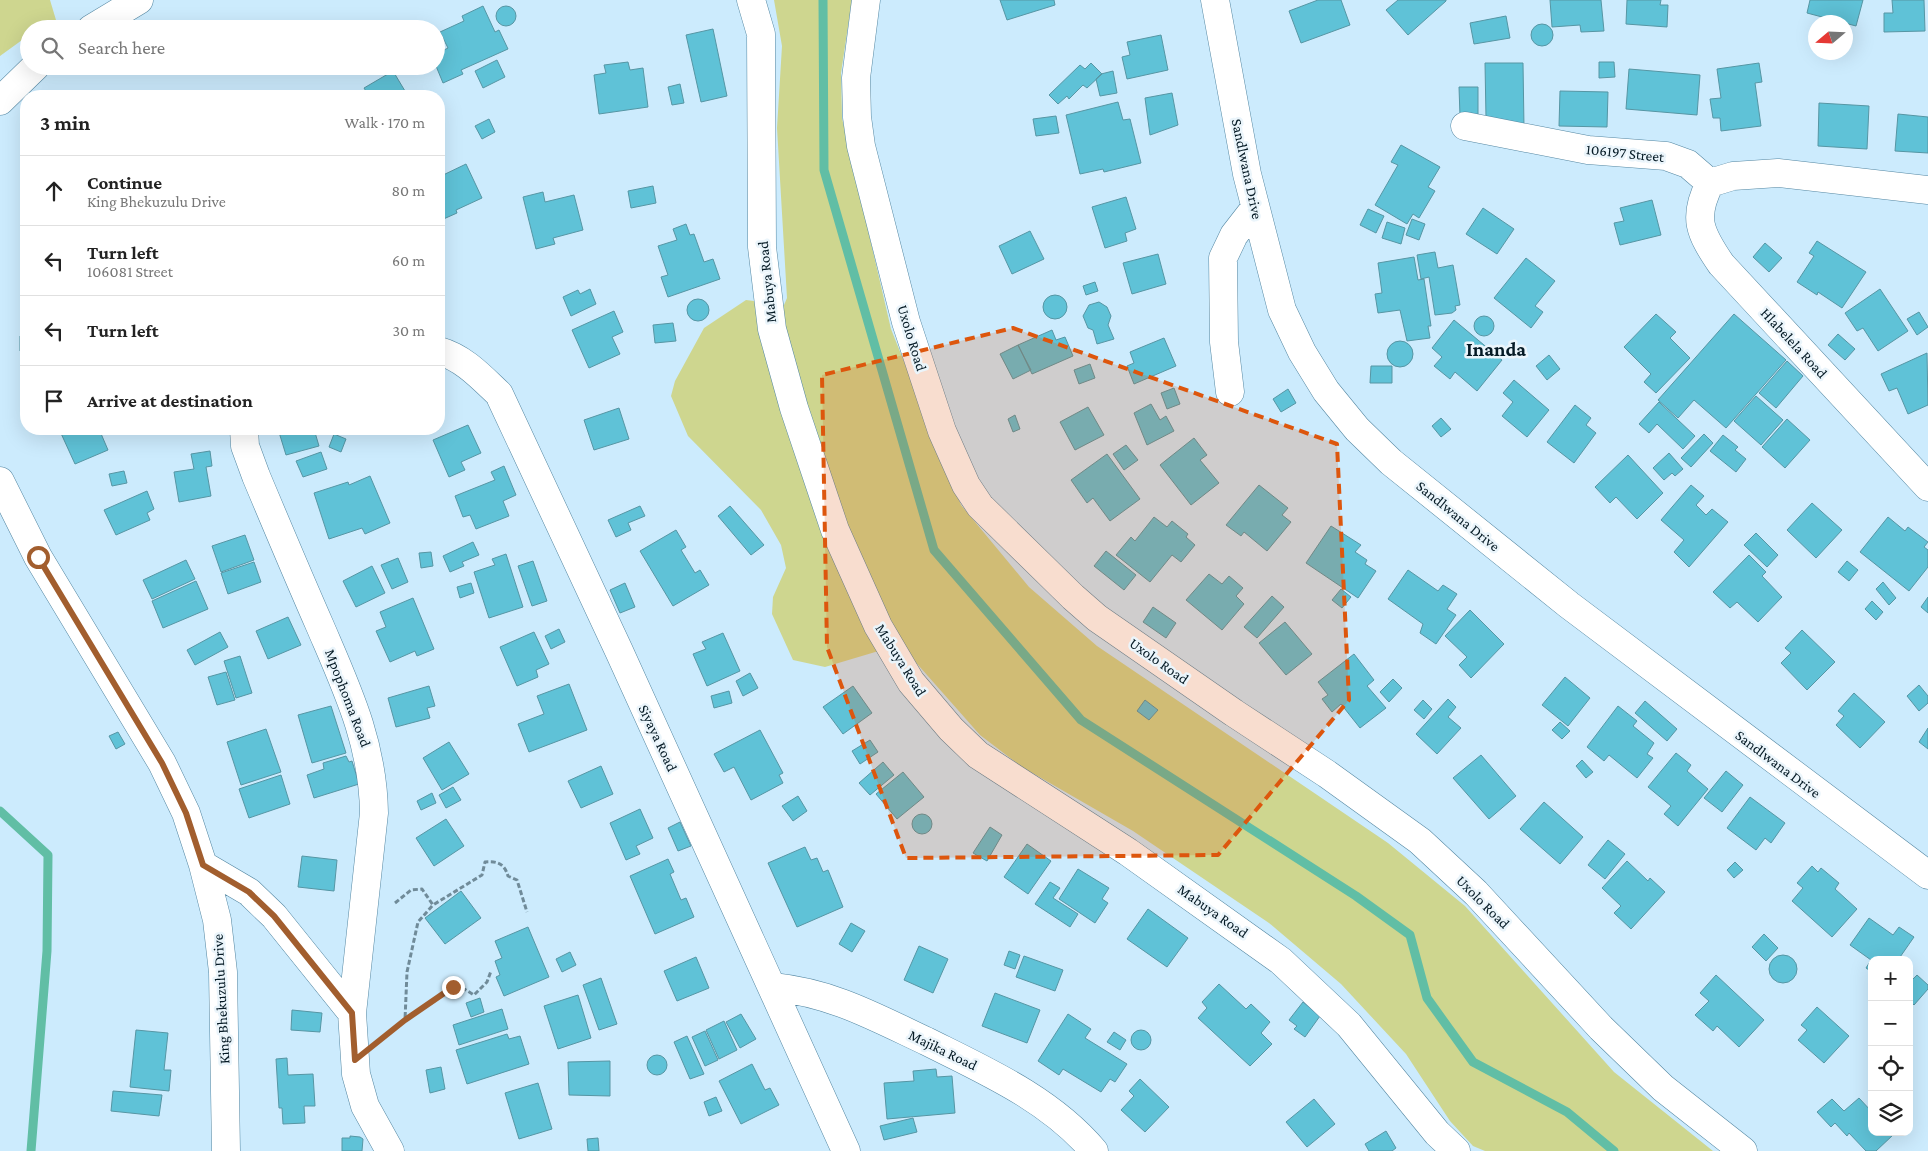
<!DOCTYPE html>
<meta charset="utf-8">
<style>
body{margin:0;font-family:"Crimson Pro",serif;background:#f6f6f6;color:#222}
.controls{position:absolute;right:15px;bottom:15px;display:grid;overflow:hidden;border-radius:10px;box-shadow:0 5px 20px #0002}
.controls button{width:45px;height:45px;display:grid;place-items:center;padding:0;border:0;border-bottom:1px solid #e0e0e0;background:#fff;color:#222;font:25px sans-serif}
.compass{position:absolute;left:1808px;top:15px;width:45px;height:45px;border-radius:50%;background:#fff;box-shadow:0 5px 20px #0002;rotate:251deg}
.stop{position:absolute;width:15px;height:15px;margin:-11px;border:4px solid #a25e2e;border-radius:50%;background:#fff}
.stop.end{background:#a25e2e;border-color:#fff;box-shadow:0 1px 5px #0008}
.list{margin:0;padding:0;list-style:none}
h2{display:flex;justify-content:space-between;align-items:center;height:65px;margin:0;padding:0 20px;font-size:21px}
h2 small{font-size:16px;font-weight:400;color:#767676}
.list li{display:grid;grid-template-columns:32px 1fr auto;gap:15px;align-items:center;box-sizing:border-box;height:70px;padding:0 20px;border-top:1px solid #e0e0e0}
.list b{display:block;font-size:19px;white-space:nowrap}
.list p{margin:0;font-size:16px;white-space:nowrap;color:#767676}
.list em{font-size:16px;font-style:normal;color:#767676}
.icon{flex:none;width:28px;height:28px;fill:none;stroke:currentColor;stroke-width:2;stroke-linecap:round;stroke-linejoin:round}
.map{position:relative;flex:none;width:1928px;height:1151px;overflow:hidden}
.search{position:absolute;background:#fff;box-shadow:0 5px 20px #0002;left:20px;top:20px;width:425px;height:55px;display:flex;align-items:center;gap:12px;box-sizing:border-box;padding:0 18px;border-radius:28px;color:#767676;font-size:19px}
.panel{position:absolute;background:#fff;box-shadow:0 5px 20px #0002;left:20px;top:90px;width:425px;height:345px;border-radius:20px}
.map>svg:first-child{display:block}
</style>
<div class="map">
<svg width="1928" height="1151" viewBox="0 0 1928 1151">
<rect width="100%" height="100%" fill="#ccebfd"/>
<!-- green -->
<path fill="#ced68f" d="M0 0H50L56 20 41 29H29V35L0 56Z
M774 0H852L841 73 842 118 891 329 961 505 1029 587 1097 646 1388 843 1465 906 1614 1072 1713 1151H1485L1473 1146 1450 1121 1406 1054 1341 984 1269 923 1133 831 1022 767 980 735 904 649 882 650 825 667 793 660 772 614 773 597 786 568 781 545 761 510 688 436 671 396 675 381 704 328 746 300 784 305 787 298 777 128 782 46Z"/>
<g fill="none" stroke-linecap="round" stroke-linejoin="round">
<!-- stream -->
<path stroke="#61bea5" stroke-width="9" d="M823 0 824 170 934 550 1081 720 1356 896 1410 935 1427 998 1473 1062 1567 1112 1614 1151
M0 811 48 855 47 951 31 1151"/>
</g>
<!-- building -->
<path fill="#5fc2d7" stroke="#5696a4" d="M1000 0H1054L1055 5 1007 20Z
M1318 0H1341L1350 25 1301 43 1289 11Z
M1398 0H1446V1L1408 35 1386 10Z
M1550 0H1601L1604 31 1581 32 1580 25 1552 27Z
M1627 0H1661L1660 5H1668L1667 27 1626 24Z
M1810 0H1863L1856 26 1807 13Z
M1892 0H1924L1925 31 1884 32V13H1893Z
M483 6 495 32 499 30 508 49 461 70 463 74 443 83 436 66V54L448 48 440 32 464 21 462 16Z
M496 16a10 10 0 1 1 20 0a10 10 0 1 1-20 0Z
M1506 16 1510 38 1474 44 1470 23Z
M1531 35a11 11 0 1 1 22 0a11 11 0 1 1-22 0Z
M713 29 727 96 701 102 686 35Z
M1161 35 1168 70 1127 79 1122 57 1130 55 1127 42Z
M497 60 505 77 483 88 475 71Z
M628 62 630 70 643 68 648 107 599 114 594 75 606 73 604 65Z
M1599 62H1614L1615 77 1599 78Z
M1091 63 1102 74 1087 88 1083 85 1069 99 1067 96 1058 104 1049 95 1080 65 1085 69Z
M1485 63H1523L1524 128 1486 118Z
M1759 63 1762 82 1755 83 1761 126 1721 131 1720 118H1713L1710 99 1721 98 1717 69Z
M1629 69 1700 75 1697 115 1626 109Z
M393 71 408 96H369L364 88Z
M1113 71 1117 93 1100 96 1096 79 1101 74Z
M680 84 684 103 672 105 668 87Z
M1459 87H1478V115L1460 116Z
M1560 91 1608 92 1607 127 1559 126Z
M1172 93 1178 125 1150 135 1145 98Z
M1118 102 1123 120 1130 119 1141 163 1104 172 1103 169 1080 174 1066 115Z
M1819 103 1869 106 1867 149 1818 146Z
M1898 114 1928 117V153L1895 151Z
M1056 116 1059 133 1036 136 1033 119Z
M489 119 495 132 482 139 475 126Z
M1401 145 1440 167 1428 187 1435 191 1419 218 1413 214 1407 224 1375 205 1398 165 1391 162Z
M466 164 482 198 456 210 457 213 439 221V177Z
M653 186 656 203 631 208 628 191Z
M543 192 545 202 574 195 583 230 553 238 555 244 536 249 523 197Z
M1126 197 1136 229 1125 233 1127 241 1105 248 1092 207Z
M1652 200 1661 235 1620 245 1614 223 1624 221 1620 208Z
M1483 208 1514 229 1497 254 1466 234Z
M1368 209 1384 216 1376 233 1360 225Z
M1412 219 1425 224 1419 240 1406 235Z
M1387 222 1405 228 1401 244 1382 238Z
M686 224 690 235 694 234 704 262 713 259 720 279 668 297 661 277 668 275 658 246 677 240 673 229Z
M1030 231 1044 259 1012 274 999 246Z
M1817 241 1866 272 1842 308 1818 292 1817 295 1797 282 1814 256 1809 253Z
M1765 243 1782 258 1769 272 1753 257Z
M1435 252 1438 268 1453 265 1460 305 1455 306 1456 310 1452 313 1435 315 1429 277 1421 279 1417 255Z
M1158 254 1166 284 1132 294 1123 263Z
M1414 257 1418 280 1424 279 1431 326H1428L1430 338 1407 341 1400 310 1378 313 1375 294 1382 293 1378 263Z
M1526 258 1555 281 1535 306 1543 312 1531 328 1494 298Z
M1095 282 1098 291 1086 295 1083 286Z
M590 289 596 304 571 316 563 297 578 290 580 294Z
M1880 289 1908 331 1878 351 1863 328 1857 331 1845 313Z
M1043 307a12 12 0 1 1 24 0a12 12 0 1 1-24 0Z
M687 310a11 11 0 1 1 22 0a11 11 0 1 1-22 0Z
M1099 302 1107 307 1111 316 1108 325 1114 339 1097 344 1093 330 1088 328 1083 316 1089 305Z
M614 311 623 332 612 337 620 354 589 368 572 330Z
M1919 312 1928 327 1917 335 1907 319Z
M1656 314 1676 332 1670 338 1690 358 1656 393 1644 382 1651 374 1624 347Z
M1734 314 1786 360 1726 428 1694 400 1678 418 1658 400Z
M1474 326a10 10 0 1 1 20 0a10 10 0 1 1-20 0Z
M1454 320 1502 360 1477 391 1455 372 1450 379 1434 366 1442 357 1432 348Z
M673 323 676 341 655 343 653 325Z
M1052 330 1056 340 1065 337 1073 356 1032 374 1018 345Z
M1838 334 1855 349 1845 360 1828 345Z
M20 336H26V351H20Z
M1164 338 1176 366 1134 384 1127 366 1134 363 1130 352Z
M1387 354a13 13 0 1 1 26 0a13 13 0 1 1-26 0Z
M1018 345 1031 370 1013 379 1000 354Z
M1927 353 1928 405 1908 414 1897 388 1889 391 1881 374Z
M1549 355 1560 369 1547 380 1536 366Z
M1787 361 1803 376 1776 408 1759 393Z
M1090 364 1095 378 1079 384 1074 370Z
M1371 366H1392V383H1370Z
M1514 380 1549 410 1527 437 1502 416 1513 402 1503 393Z
M1174 388 1180 404 1167 409 1161 393Z
M1288 389 1296 403 1281 412 1273 399Z
M1756 396 1783 420 1761 445 1734 421Z
M1659 402 1695 436 1683 449 1657 424 1649 433 1639 424Z
M1151 404 1160 420 1166 416 1174 431 1147 445 1134 413Z
M1575 405 1591 418 1586 425 1596 433 1574 463 1547 442Z
M1088 407 1104 435 1075 450 1060 422Z
M619 408 629 439 594 450 584 420Z
M1015 415 1020 429 1013 432 1008 419Z
M1441 418 1451 429 1441 437 1432 426Z
M1787 419 1810 440 1785 468 1762 447Z
M468 425 481 453 461 462 465 470 449 477 433 440Z
M59 429H99L108 450 75 464Z
M278 429H314L319 446 286 455Z
M334 434 346 439 341 452 329 447Z
M1704 434 1713 443 1691 467 1681 458Z
M1723 435 1738 447 1735 450 1746 459 1736 472 1710 451Z
M1194 438 1207 455 1200 460 1219 483 1191 505 1160 465Z
M1126 445 1138 460 1124 470 1113 454Z
M210 451 212 466 206 467 211 496 179 502 174 472 194 469 191 454Z
M321 452 327 469 303 477 296 461Z
M1669 453 1683 469 1675 476 1672 473 1664 480 1653 468Z
M1107 454 1140 499 1110 521 1093 498 1087 503 1071 480Z
M1628 455 1663 493 1637 519 1616 497 1610 503 1595 487Z
M504 466 516 495 503 501 509 516 476 529 470 515 463 517 455 496 495 480 491 472Z
M124 471 127 483 112 486 109 474Z
M370 476 390 523 365 534 362 528 329 539 314 493 348 482 349 485Z
M1259 485 1288 508 1282 515 1291 522 1267 551 1244 532 1241 536 1226 525Z
M1691 485 1704 496 1696 505 1706 515 1712 509 1728 522 1689 567 1674 552 1684 540 1661 520Z
M147 491 154 509 147 513 150 520 116 535 104 510Z
M1812 503 1842 530 1816 558 1787 530Z
M640 506 645 516 628 523 631 530 616 537 608 520Z
M730 506 764 545 751 555 718 516Z
M1154 517 1167 527 1172 521 1188 534 1186 537 1195 545 1181 562 1172 555 1150 582 1116 555 1131 537 1135 541Z
M1888 517 1905 531 1908 527 1928 542 1924 547 1928 550V567L1909 591 1860 552Z
M1331 526 1361 545 1355 552 1367 560 1365 564 1376 571 1358 598 1306 563Z
M676 530 686 547 681 550 695 573 700 570 709 585 673 606 640 551Z
M1756 533 1778 555 1767 567 1744 545Z
M245 535 254 560 221 572 212 546Z
M473 542 479 555 462 562 464 566 450 572 443 556Z
M1106 551 1136 575 1124 590 1094 566Z
M431 552 433 566 421 568 419 553Z
M506 554 523 607 489 618 474 572 495 565 492 559Z
M1749 555 1766 572 1762 576 1782 597 1758 622 1737 602 1730 608 1713 592Z
M398 558 408 582 392 589 381 565Z
M186 560 195 579 152 599 143 580Z
M533 561 547 601 532 606 518 566Z
M1847 561 1858 570 1849 581 1838 572Z
M254 562 261 582 228 594 221 573Z
M372 566 385 593 356 607 343 581Z
M1408 570 1438 591 1443 585 1457 594 1447 609 1456 615 1436 644 1420 633 1423 624 1388 599Z
M1209 574 1222 584 1229 576 1243 588 1236 596 1244 604 1222 630 1186 600Z
M196 581 208 609 163 628 152 601Z
M1883 582 1896 598 1889 605 1876 589Z
M471 583 474 593 460 598 457 587Z
M625 583 635 607 620 613 610 590Z
M1341 589 1351 597 1342 608 1332 600Z
M1272 596 1284 607 1257 638 1244 627Z
M1928 597V613L1921 607Z
M413 598 434 649 417 656 415 651 390 662 376 631 386 627 380 612Z
M1872 601 1883 612 1876 620 1865 609Z
M1153 607 1176 623 1166 638 1143 622Z
M1470 610 1504 644 1471 678 1459 665 1467 657 1445 636Z
M288 617 301 645 268 659 256 631Z
M1285 622 1312 654 1286 675 1259 643Z
M559 629 565 642 551 649 545 636Z
M1802 630 1835 662 1807 690 1781 663 1791 653 1785 648Z
M220 632 228 647 195 665 187 650Z
M534 632 549 664 536 670 538 677 517 686 500 647Z
M723 633 740 671 707 686 693 654 706 649 702 642Z
M1354 654 1374 680 1367 686 1386 708 1360 728 1341 704 1332 712 1322 699 1328 695 1318 682Z
M240 656 252 693 236 698 224 661Z
M226 672 235 700 217 705 208 677Z
M750 673 758 688 743 696 736 681Z
M1565 677 1590 698 1568 726 1542 705Z
M1393 679 1402 688 1389 702 1380 692Z
M569 684 587 730 529 752 518 724 544 714 537 696Z
M1919 685 1928 696V703L1919 711 1907 696Z
M429 686 435 706 427 708 430 718 396 727 388 698Z
M853 686 872 713 843 734 823 707Z
M729 691 732 703 714 708 711 696Z
M1854 693 1885 722 1860 748 1836 725 1844 716 1838 711Z
M1448 699 1456 707 1448 717 1461 728 1437 754 1416 734Z
M1145 700 1158 710 1149 720 1137 711Z
M1423 700 1432 709 1424 719 1414 710Z
M1645 701 1677 729 1667 741 1635 713Z
M331 706 346 753 312 763 298 715Z
M1618 706 1637 721 1633 726 1654 743 1647 754 1653 758 1637 778 1609 755 1604 761 1587 747Z
M1560 722 1570 731 1562 739 1552 730Z
M1928 728V749L1919 742Z
M266 729 281 772 241 785 227 742Z
M760 730 783 773 779 775 783 783 751 800 734 767 724 772 714 754Z
M118 732 125 744 116 749 109 736Z
M870 740 878 752 860 764 852 751Z
M449 742 469 774 442 790 423 758Z
M1676 753 1691 765 1687 771 1708 789 1678 826 1664 814 1671 806 1648 787Z
M1481 755 1516 796 1489 819 1453 778Z
M346 756 349 762 352 761 359 784 314 798 307 775 324 769 323 763Z
M1582 760 1593 772 1586 778 1576 766Z
M883 762 894 775 870 795 859 783Z
M601 766 613 794 581 808 568 781Z
M1726 771 1743 785 1722 812 1704 798Z
M903 772 924 797 897 819 876 794Z
M281 775 290 804 249 818 239 789Z
M453 787 461 800 446 808 439 795Z
M432 793 436 803 421 810 417 801Z
M798 796 807 811 793 821 782 806Z
M1750 797 1785 823 1771 843 1765 838 1756 850 1727 828Z
M1544 802 1583 837 1560 864 1520 829Z
M640 809 653 838 636 846 640 854 626 860 610 823Z
M912 824a10 10 0 1 1 20 0a10 10 0 1 1-20 0Z
M446 819 464 846 434 866 416 838Z
M680 822 691 846 678 851 668 828Z
M990 827 1002 835 987 861 973 853Z
M1608 840 1625 854 1605 879 1588 865Z
M1027 844 1051 861 1028 894 1004 877Z
M805 847 811 860 817 858 823 872 828 870 843 907 797 927 768 863Z
M302 856 337 860 334 891 298 887Z
M668 859 674 872 670 874 681 900 686 898 694 917 655 934 630 876Z
M1627 861 1648 881 1650 878 1665 892 1631 929 1614 913 1621 906 1602 888Z
M1735 862 1743 870 1734 878 1727 870Z
M1812 866 1818 872 1821 868 1839 883 1835 889 1857 909 1832 937 1792 901 1803 888 1797 883Z
M1078 869 1109 888 1102 899 1108 903 1095 923 1059 899Z
M1050 882 1060 888 1053 898 1078 914 1070 927 1035 904Z
M461 891 481 918 445 944 425 918Z
M1148 909 1188 938 1167 967 1127 939Z
M1869 918 1893 935 1899 927 1914 937 1898 960H1872V972L1866 968 1871 960 1850 945Z
M851 923 865 931 852 952 839 944Z
M528 927 549 977 504 996 496 977 500 975 495 961 502 958 495 941Z
M1764 934 1778 948 1766 961 1752 947Z
M919 946 948 959 933 993 904 980Z
M1009 951 1020 955 1015 969 1004 965Z
M570 952 576 965 562 972 556 959Z
M1769 969a14 14 0 1 1 28 0a14 14 0 1 1-28 0Z
M1024 956 1063 970 1055 991 1016 977Z
M696 957 709 988 677 1001 664 971Z
M1716 975 1764 1020 1739 1047 1717 1026 1713 1031 1695 1015 1709 1001 1700 993Z
M1917 975 1928 985V989L1914 1005 1909 1000V983Z
M601 978 617 1024 599 1030 583 985Z
M1219 984 1246 1009 1251 1004 1270 1022 1261 1033 1272 1044 1250 1066 1198 1018 1207 1008 1202 1002Z
M995 993 1040 1010 1027 1043 982 1026Z
M578 995 591 1038 558 1049 544 1006Z
M480 998 484 1012 471 1017 466 1003Z
M1303 1002 1320 1016 1305 1037 1294 1029 1297 1026 1289 1020Z
M1817 1007 1849 1036 1824 1063 1798 1040 1807 1030 1801 1025Z
M502 1009 508 1029 459 1045 453 1025Z
M292 1010 322 1013 320 1032 291 1030Z
M741 1014 756 1039 740 1048 726 1022Z
M1068 1014 1091 1029 1085 1038 1127 1064 1115 1082 1110 1079 1101 1092 1063 1069 1059 1075 1038 1061Z
M724 1021 737 1050 719 1059 706 1030Z
M1131 1040a10 10 0 1 1 20 0a10 10 0 1 1-20 0Z
M136 1030 168 1033 164 1070H171L169 1091 130 1087Z
M705 1031 718 1060 705 1066 692 1037Z
M1114 1032 1126 1040 1120 1050 1107 1042Z
M507 1034 509 1039 520 1036 529 1064 467 1084 456 1050Z
M687 1036 704 1074 690 1079 674 1042Z
M647 1065a10 10 0 1 1 20 0a10 10 0 1 1-20 0Z
M287 1058 288 1075 313 1074 315 1106H304L305 1123 283 1124 282 1108H279L276 1059Z
M610 1061V1096L569 1095 568 1062Z
M752 1064 765 1090 770 1088 779 1105 741 1124 719 1081Z
M441 1067 445 1089 430 1093 426 1070Z
M936 1069 937 1077 952 1076 955 1113 887 1119 884 1083 914 1081 913 1071Z
M1140 1079 1169 1107 1145 1132 1121 1110 1134 1096 1129 1091Z
M538 1083 552 1129 519 1139 505 1093Z
M113 1091 162 1095 159 1116 111 1111Z
M716 1097 722 1111 709 1116 704 1102Z
M1859 1098 1872 1112V1132H1890L1893 1135 1876 1151H1866L1849 1133 1847 1136 1835 1123 1831 1127 1817 1112 1832 1099 1844 1111Z
M1314 1099 1335 1124 1307 1147 1286 1122Z
M913 1118 917 1132 884 1140 880 1126Z
M1386 1131 1396 1148 1392 1151H1369L1365 1144Z
M350 1136 360 1137 363 1139 362 1151H342V1138H350Z
M598 1138 599 1151H588L587 1139Z"/>
<g fill="none" stroke-linecap="round" stroke-linejoin="round">
<!-- minor casing -->
<g stroke="#5487a2" stroke-width="29">
<path id="minor" d="M751 0 761 34 762 247 772 329 794 408 835 530 878 626 911 682 951 729 978 755 1128 852 1281 961 1349 1025 1437 1133 1456 1151
M866 0 856 78 857 117 861 146 906 322 942 431 966 485 980 506 1073 597 1097 618 1234 713 1327 774 1420 841 1476 893 1601 1028 1663 1088 1743 1151
M1215 0 1247 174 1282 310 1302 352 1326 391 1357 429 1391 462 1569 605 1928 875
M91 29 139 0
M0 101 36 66
M1465 126 1588 150 1666 156 1688 164 1710 183
M1710 183C1692 218 1700 233 1721 264L1928 487
M1710 183 1733 176 1778 173 1928 190
M439 351C464 358 481 377 499 394L619 651 846 1151
M1230 392 1224 342 1223 258 1234 235 1255 208
M244 429 245 446 256 476C277 526 298 576 320 626 347 689 373 743 374 813L352 1013 356 1074 365 1106 390 1151
M0 481 38 557 162 763 186 813 203 865 217 920 223 972 226 1151
M203 865 249 892 274 916 352 1013
M773 987C832 993 873 1016 926 1041 986 1071 1050 1099 1094 1151"/>
</g>
<!-- path -->
<path stroke="#708b99" stroke-width="3" stroke-dasharray="5 2.5" stroke-linecap="butt" d="M395 903 411 890 422 889 433 905 482 875 485 862C497 861 504 863 508 876L517 880 527 912
M405 1020 453 987H461L474 995 487 982 491 971
M384 1037 405 1020 407 972 418 922 433 905"/>
<!-- minor -->
<use href="#minor" stroke="#fff" stroke-width="28"/>
</g>
<g fill="none" stroke-linecap="round" stroke-linejoin="round">
<!-- route -->
<path stroke="#a25e2e" stroke-width="6" d="M38 557 162 763 186 813 203 865 249 892 274 916 352 1013 355 1060 405 1020 453 987"/>
</g>
<!-- marked area -->
<path fill="#dd560d" fill-opacity="0.2" stroke="#dd560d" stroke-width="4" stroke-dasharray="10 6" stroke-linejoin="round" d="M1013 328 1337 444 1349 700 1218 855 906 858 827 647 822 375Z"/>
<g text-anchor="middle" stroke-width="5" stroke-linejoin="round" paint-order="stroke">
<!-- street labels -->
<g font-size="15" fill="#051a25" stroke="#ebf5fb">
<text transform="translate(1625 153) rotate(6)" y="5">106197 Street</text>
<text transform="translate(1247 169) rotate(78)" y="5">Sandlwana Drive</text>
<text transform="translate(767 282) rotate(-96)" y="5">Mabuya Road</text>
<text transform="translate(912 338) rotate(73)" y="5">Uxolo Road</text>
<text transform="translate(1794 343) rotate(47)" y="5">Hlabelela Road</text>
<text transform="translate(1458 516) rotate(39)" y="5">Sandlwana Drive</text>
<text transform="translate(901 660) rotate(58)" y="5">Mabuya Road</text>
<text transform="translate(1159 661) rotate(35)" y="5">Uxolo Road</text>
<text transform="translate(348 698) rotate(69)" y="5">Mpophoma Road</text>
<text transform="translate(658 738) rotate(65)" y="5">Siyaya Road</text>
<text transform="translate(1778 764) rotate(37)" y="5">Sandlwana Drive</text>
<text transform="translate(1483 902) rotate(45)" y="5">Uxolo Road</text>
<text transform="translate(1213 911) rotate(35)" y="5">Mabuya Road</text>
<text transform="translate(221 999) rotate(-93)" y="5">King Bhekuzulu Drive</text>
<text transform="translate(943 1050) rotate(26)" y="5">Majika Road</text>
</g>
<!-- district labels -->
<g font-size="20" font-weight="bold" fill="#051a25" stroke="#ebf5fb">
<text x="1496" y="356">Inanda</text>
</g>
</g>
</svg>
<div class="controls">
<button>+</button>
<button>−</button>
<button><svg class="icon" aria-label="locate" viewBox="0 0 24 24"><circle cx="12" cy="12" r="6"/><path d="M12 2v4M12 18v4M2 12h4M18 12h4"/></svg></button>
<button><svg class="icon" aria-label="layers" viewBox="0 0 24 24"><path d="M12 4l9 5-9 5-9-5zM3 14l9 5 9-5"/></svg></button>
</div>
<svg class="compass" viewBox="-18 -18 36 36"><path d="M0-13l5 13h-10z" fill="#e53935"/><path d="M0 13l5-13h-10z" fill="#767676"/></svg>
<div class="stop" style="left:38px;top:557px"></div>
<div class="stop end" style="left:453px;top:987px"></div>
<div class="search"><svg class="icon" aria-label="search" viewBox="0 0 24 24"><circle cx="10" cy="10" r="6"/><path d="M15 15l6 6"/></svg>Search here</div>
<section class="panel">
<h2>3 min<small>Walk · 170 m</small></h2>
<ul class="list">
<li><svg class="icon" aria-label="ahead" viewBox="0 0 24 24"><path d="M12 20V5M6 11l6-6 6 6"/></svg><div><b>Continue</b><p>King Bhekuzulu Drive</p></div><em>80 m</em></li>
<li><svg class="icon" aria-label="left" viewBox="0 0 24 24"><path d="M17 20v-9H6M10 6l-5 5 5 5"/></svg><div><b>Turn left</b><p>106081 Street</p></div><em>60 m</em></li>
<li><svg class="icon" aria-label="left" viewBox="0 0 24 24"><path d="M17 20v-9H6M10 6l-5 5 5 5"/></svg><div><b>Turn left</b></div><em>30 m</em></li>
<li><svg class="icon" aria-label="arrive" viewBox="0 0 24 24"><path d="M6 21V4h12l-3 4 3 4H6"/></svg><div><b>Arrive at destination</b></div></li>
</ul>
</section>
</div>
